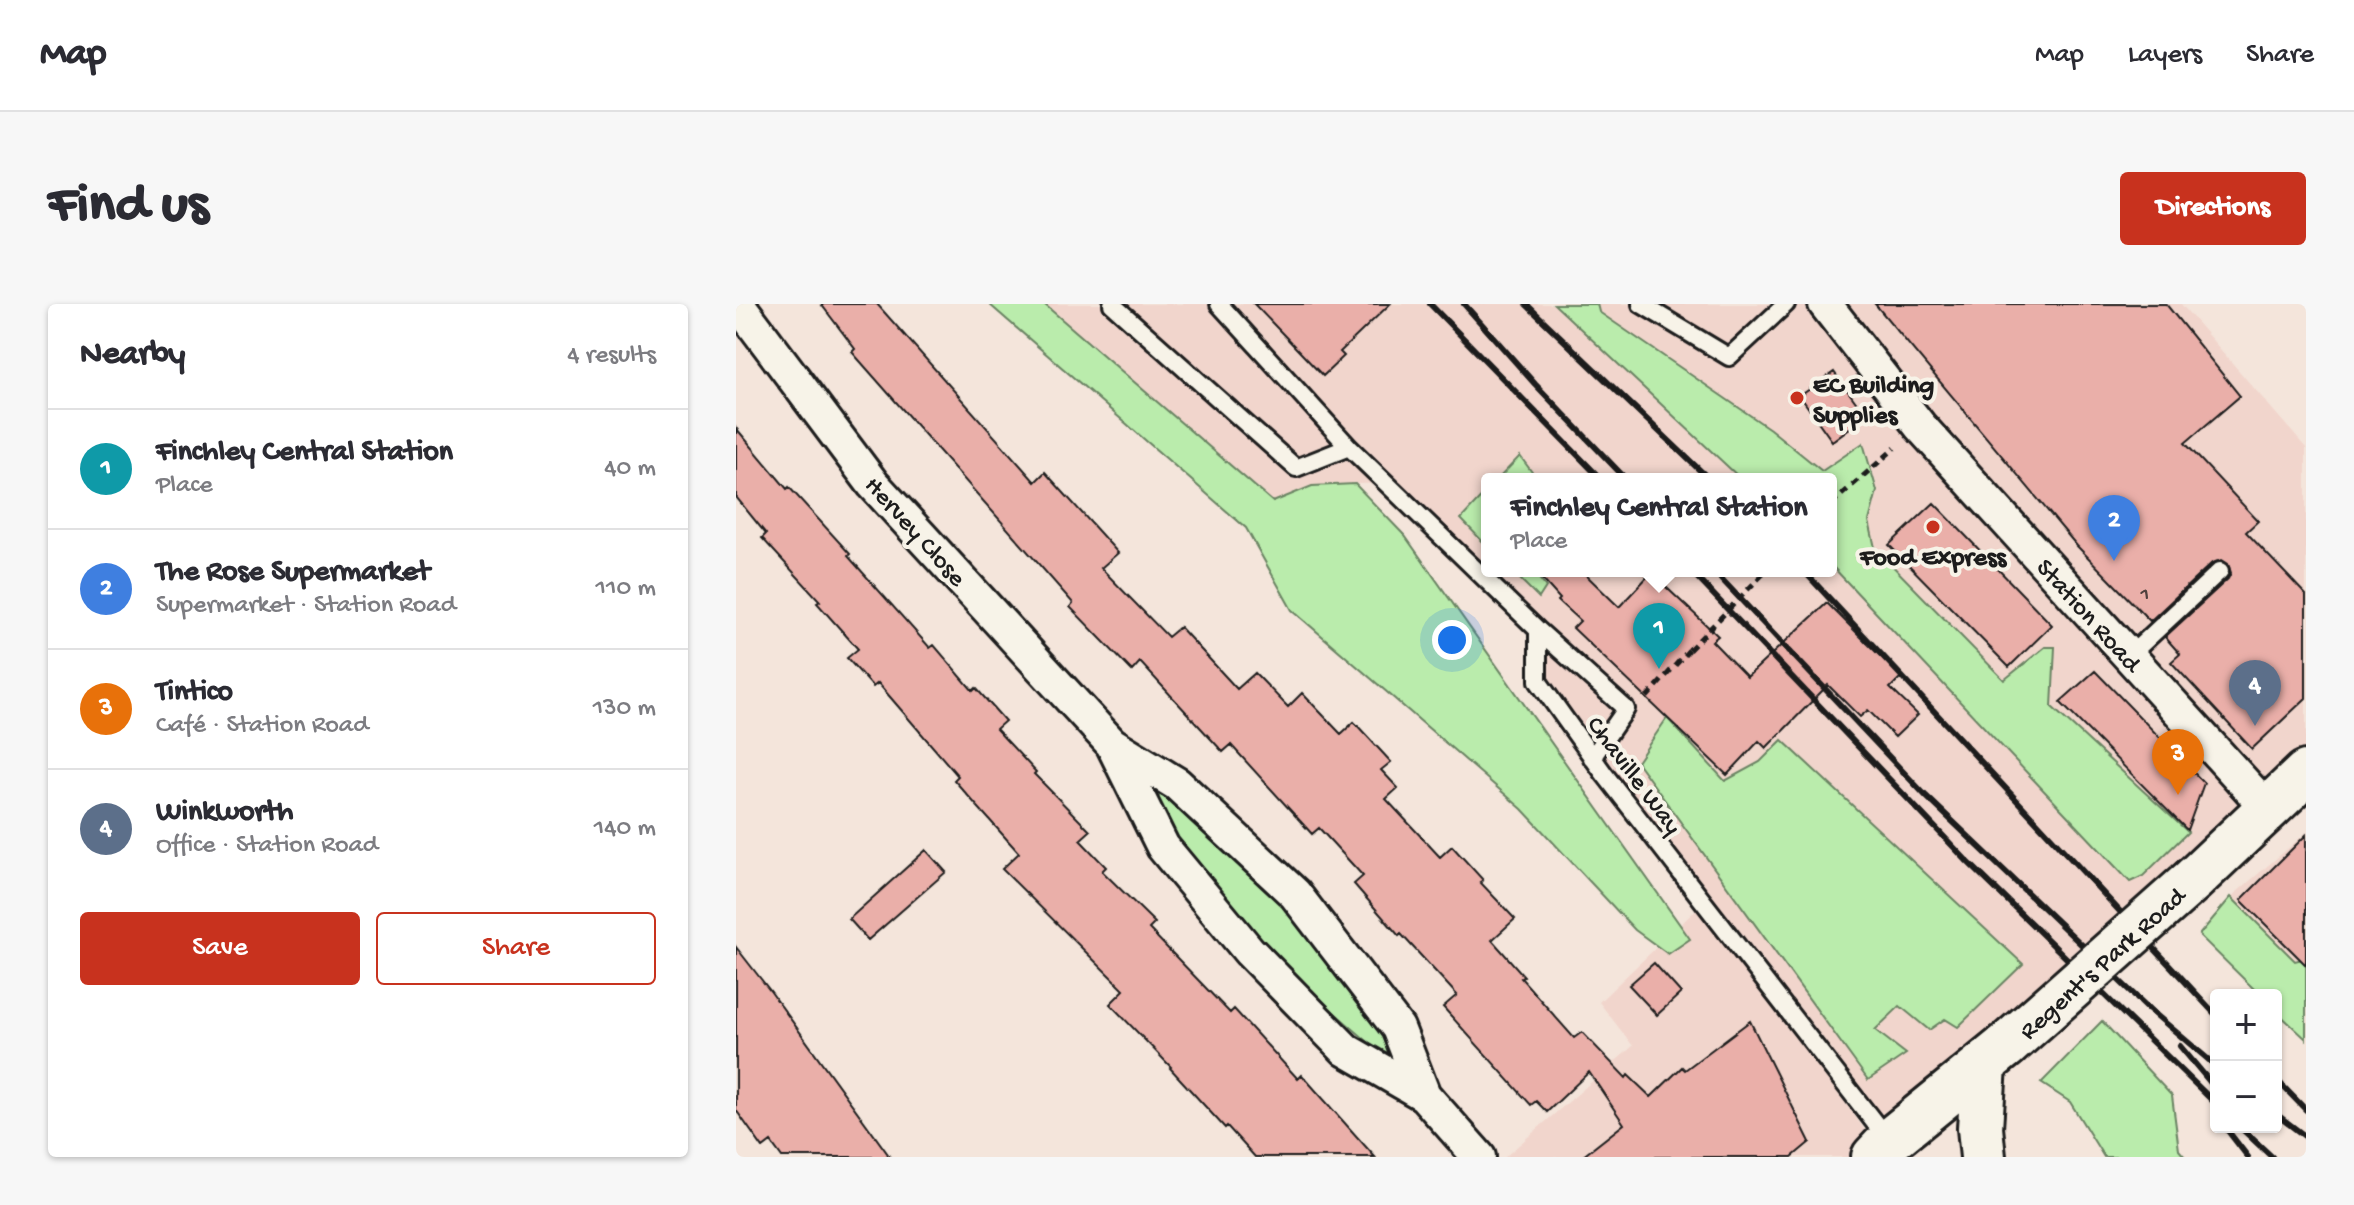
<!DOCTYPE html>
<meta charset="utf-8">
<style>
body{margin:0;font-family:"Gochi Hand",sans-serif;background:#f7f7f7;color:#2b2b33}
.controls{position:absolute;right:24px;bottom:24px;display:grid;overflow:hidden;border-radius:8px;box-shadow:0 2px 6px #0004}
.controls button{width:72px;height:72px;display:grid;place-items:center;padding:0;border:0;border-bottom:2px solid #e1e1e2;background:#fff;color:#2b2b33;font:40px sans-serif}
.you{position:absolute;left:716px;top:336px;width:28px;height:28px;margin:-20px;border:6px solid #fff;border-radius:50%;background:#1a73e8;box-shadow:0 0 0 12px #1a73e833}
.badge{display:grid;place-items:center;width:52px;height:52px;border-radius:50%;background:#c8321e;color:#fff;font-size:26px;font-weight:700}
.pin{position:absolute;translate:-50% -66px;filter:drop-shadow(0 2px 4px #0008)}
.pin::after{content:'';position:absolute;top:42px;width:28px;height:24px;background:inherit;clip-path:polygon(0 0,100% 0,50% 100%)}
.popup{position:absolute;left:745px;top:169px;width:356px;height:104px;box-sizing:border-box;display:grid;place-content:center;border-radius:8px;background:#fff;filter:drop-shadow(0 2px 6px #0005);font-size:26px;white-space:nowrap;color:#7c7c81}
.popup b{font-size:30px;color:#2b2b33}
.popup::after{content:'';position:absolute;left:50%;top:100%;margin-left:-16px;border:16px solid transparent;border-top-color:#fff}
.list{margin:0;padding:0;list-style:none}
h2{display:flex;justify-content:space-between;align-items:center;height:104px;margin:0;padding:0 32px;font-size:34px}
h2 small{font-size:26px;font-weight:400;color:#7c7c81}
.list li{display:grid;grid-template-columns:52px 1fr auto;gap:24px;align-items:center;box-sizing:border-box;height:120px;padding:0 32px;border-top:2px solid #e1e1e2}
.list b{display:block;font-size:30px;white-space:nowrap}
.list p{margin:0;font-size:26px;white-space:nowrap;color:#7c7c81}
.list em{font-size:26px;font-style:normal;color:#7c7c81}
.actions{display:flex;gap:16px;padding:24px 32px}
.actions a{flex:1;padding:18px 0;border:2px solid #c8321e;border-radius:8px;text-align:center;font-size:28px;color:#c8321e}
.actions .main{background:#c8321e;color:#fff}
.map{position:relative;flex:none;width:1570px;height:853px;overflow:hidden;border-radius:8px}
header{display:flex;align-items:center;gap:48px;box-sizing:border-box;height:112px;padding:0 40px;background:#fff;border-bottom:2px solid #e1e1e2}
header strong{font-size:38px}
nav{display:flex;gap:44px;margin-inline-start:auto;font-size:28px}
.intro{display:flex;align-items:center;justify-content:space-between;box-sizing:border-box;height:192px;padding:0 48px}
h1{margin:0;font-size:56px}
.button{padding:20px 36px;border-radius:8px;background:#c8321e;color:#fff;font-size:28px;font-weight:700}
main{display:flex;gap:48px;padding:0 48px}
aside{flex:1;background:#fff;border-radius:8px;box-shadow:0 2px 6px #0004}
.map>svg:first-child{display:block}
</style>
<header>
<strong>Map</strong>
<nav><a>Map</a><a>Layers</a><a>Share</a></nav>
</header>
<div class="intro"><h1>Find us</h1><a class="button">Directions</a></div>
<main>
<aside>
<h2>Nearby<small>4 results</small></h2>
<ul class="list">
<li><span class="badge" style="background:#0f9aa8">1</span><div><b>Finchley Central Station</b><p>Place</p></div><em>40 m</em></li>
<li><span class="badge" style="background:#3f7fe0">2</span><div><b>The Rose Supermarket</b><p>Supermarket · Station Road</p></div><em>110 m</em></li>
<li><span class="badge" style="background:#e8710a">3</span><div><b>Tintico</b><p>Café · Station Road</p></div><em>130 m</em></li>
<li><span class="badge" style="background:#5c6f8a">4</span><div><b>Winkworth</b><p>Office · Station Road</p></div><em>140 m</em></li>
</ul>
<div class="actions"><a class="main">Save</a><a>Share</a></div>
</aside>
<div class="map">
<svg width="1570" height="853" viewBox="0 0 1570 853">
<rect width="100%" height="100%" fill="#f4e5db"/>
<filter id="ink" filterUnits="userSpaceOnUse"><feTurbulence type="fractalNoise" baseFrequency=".0125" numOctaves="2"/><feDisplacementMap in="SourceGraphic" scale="16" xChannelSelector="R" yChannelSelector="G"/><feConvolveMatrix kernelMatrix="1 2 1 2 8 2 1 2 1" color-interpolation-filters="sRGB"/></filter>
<g filter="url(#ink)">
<!-- built -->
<path fill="#f1d5cc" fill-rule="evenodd" d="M308 0H1445L1570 144V469L1153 837 982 621 1148 853H769L897 742 863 698 966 600 802 377V326L647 179 576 182 537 198ZM751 175H1095V267H751Z
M1570 529V654L1559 658 1495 593Z"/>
<!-- green -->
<path fill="#baecac" stroke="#6b8464" stroke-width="2" d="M253 0H308L537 198 576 182 619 180 669 232 954 635 932 650 899 626 786 505 556 306 510 224Z
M818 0H861L863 8 1034 125 1086 167 1127 139 1141 187 1133 217 1139 244 1268 376 1309 343H1319L1316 403 1452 528 1407 572 1394 578 1095 261V175H1005Z
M784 152 801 175H762Z
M751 187V242L725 215Z
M776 267H797L810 283 803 294Z
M931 414 989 477 1024 458 1046 436 1287 660 1222 723 1209 715 1193 726 1164 702 1139 726 1170 750 1132 776 901 458Z
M427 487 531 585 585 644 664 757 656 759C586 697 511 637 456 561 442 541 431 519 418 499Z
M1495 593 1559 657 1570 654V735L1540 707V691H1524L1463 631Z
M1366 717 1436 792 1443 846 1449 853H1368L1334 798 1305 779Z"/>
<!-- building -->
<path fill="#eaafa9" stroke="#1c1c1c" stroke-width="2" d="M85 0H141L299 178 309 168 382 249 365 264 432 333 444 323 501 385 519 369 552 403 566 389 605 430 618 418 655 458 645 466 662 484 650 495 704 553 716 542 747 576 744 578 779 615 756 636 788 672 785 674 838 734 846 728 890 774 892 771 915 793 946 763 949 766 1014 717 1074 838 1056 853H846L888 820 853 768 811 808 800 797 795 801 707 703 721 691 665 630 663 632 618 580 627 572 583 524 576 530 495 441 487 448 404 358 396 367 334 303 337 299 116 48 119 45Z
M518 0H654L604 48 608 52 587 72Z
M1139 0H1430L1504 92 1449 139 1522 217 1510 228 1570 291V394L1516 445 1435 358 1444 350 1429 333 1492 275 1495 269 1492 260 1486 256 1476 259 1414 317 1341 242Z
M1098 68 1130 112 1096 137 1064 92Z
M0 124 51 185 53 183 114 250 112 252 194 344 198 341 237 387 240 384 269 417 260 425 300 468 298 470 354 527 344 536 370 563 366 567 419 619 413 625 494 709 498 705 562 775 566 771 639 853H519L491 822 489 824 434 764 435 763 374 700 388 686 266 565 283 549 218 476 222 472 142 379 137 383 111 354 122 345 81 299 84 297 26 234 30 230 0 193Z
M1198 199 1316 321 1273 363 1153 241Z
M799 267H846L883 303 915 269 982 332 976 337 1011 373 1091 299 1165 373 1154 384 1182 411 1159 433 1132 406 1124 413 1092 381 1030 444 1023 437 991 471 837 324 844 317 822 297 824 295Z
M1359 367 1468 479 1451 526 1324 398Z
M1570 531V661L1505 596Z
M190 546 210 568 132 636 113 615Z
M0 643 35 688 154 853H46L35 838 27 844 0 806Z
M918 659 945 689 921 711 893 681Z"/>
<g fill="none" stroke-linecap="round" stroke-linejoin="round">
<!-- service casing -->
<g stroke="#1c1c1c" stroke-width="22">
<path id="service" d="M376 0 560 164 613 143
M483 0 613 143 802 326 890 405 856 454
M905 0 993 53 1050 0
M802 326V377L869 471 1152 836
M1392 353 1484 267"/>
</g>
<!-- minor casing -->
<g stroke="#1c1c1c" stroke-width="38">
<path id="minor" d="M2 0 137 180 376 440 427 543 513 647 610 746 688 791 743 853
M1089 0 1184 122 1532 505
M376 440 441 480 559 590 662 724 688 791"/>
</g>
<!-- secondary casing -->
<g stroke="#1c1c1c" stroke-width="50">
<path id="secondary" d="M1247 853 1244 824 1248 761"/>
</g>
<!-- primary casing -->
<g stroke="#1c1c1c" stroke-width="50">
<path id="primary" d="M1458 575 1570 469
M1138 853 1153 837 1270 742"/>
</g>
<!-- path -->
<path stroke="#1c1c1c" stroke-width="5" stroke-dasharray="8 6" stroke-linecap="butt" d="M1095 200 1159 144
M911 393 953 346"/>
<!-- service -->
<use href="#service" stroke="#f7f3e8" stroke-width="16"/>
<!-- minor -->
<use href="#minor" stroke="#f7f3e8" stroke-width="32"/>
<!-- secondary -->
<use href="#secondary" stroke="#f7f3e8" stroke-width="44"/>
<!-- primary -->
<use href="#primary" stroke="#f7f3e8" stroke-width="44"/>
<!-- rail -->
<path stroke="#1c1c1c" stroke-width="6" d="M694 0 865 175
M728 0 799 80 890 175
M790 0 973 175
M955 267 1230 556 1480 800
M978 267 1190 492 1413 705 1480 762
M1068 267 1480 711
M1444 742 1480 785
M1540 775 1570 806
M1540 810 1570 833
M1489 823 1512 853
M1504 823 1536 853"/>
<!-- primary-bridge casing -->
<g stroke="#1c1c1c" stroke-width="50" stroke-linecap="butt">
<path id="primary-bridge" d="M1270 742 1458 575"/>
</g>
<!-- path-bridge -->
<path stroke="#1c1c1c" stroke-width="5" stroke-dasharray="8 6" stroke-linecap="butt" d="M953 346 1030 267"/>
<!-- primary-bridge -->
<use href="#primary-bridge" stroke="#f7f3e8" stroke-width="44"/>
</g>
</g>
<!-- markers -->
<g fill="#c8321e" stroke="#f7f3e8" stroke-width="3">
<circle cx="1061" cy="94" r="8"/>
<circle cx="1197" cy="223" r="8"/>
</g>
<g text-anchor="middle" stroke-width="8" stroke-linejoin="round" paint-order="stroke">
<!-- number labels -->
<g font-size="22" fill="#50413f">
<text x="1409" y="295">1</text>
</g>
<!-- poi labels -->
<g font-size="26" font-weight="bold" fill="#1c1c1c" stroke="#f7f3e8" text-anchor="start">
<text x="1077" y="88">EC Building<tspan x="1077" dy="30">Supplies</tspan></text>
<text x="1197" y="260" text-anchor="middle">Food Express</text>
</g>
<!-- street labels -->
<g font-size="26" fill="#1c1c1c" stroke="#f7f3e8">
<text transform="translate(181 226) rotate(48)" y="9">Hervey Close</text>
<text transform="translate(1354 310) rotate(48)" y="9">Station Road</text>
<text transform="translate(900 470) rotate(53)" y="9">Chaville Way</text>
<text transform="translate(1365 658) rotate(-42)" y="9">Regent's Park Road</text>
</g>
</g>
</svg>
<div class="controls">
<button>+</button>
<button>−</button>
</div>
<div class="you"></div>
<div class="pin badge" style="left:923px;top:365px;background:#0f9aa8">1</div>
<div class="popup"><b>Finchley Central Station</b>Place</div>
<div class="pin badge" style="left:1378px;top:257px;background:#3f7fe0">2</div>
<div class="pin badge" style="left:1442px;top:491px;background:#e8710a">3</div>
<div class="pin badge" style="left:1519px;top:422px;background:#5c6f8a">4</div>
</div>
</main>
